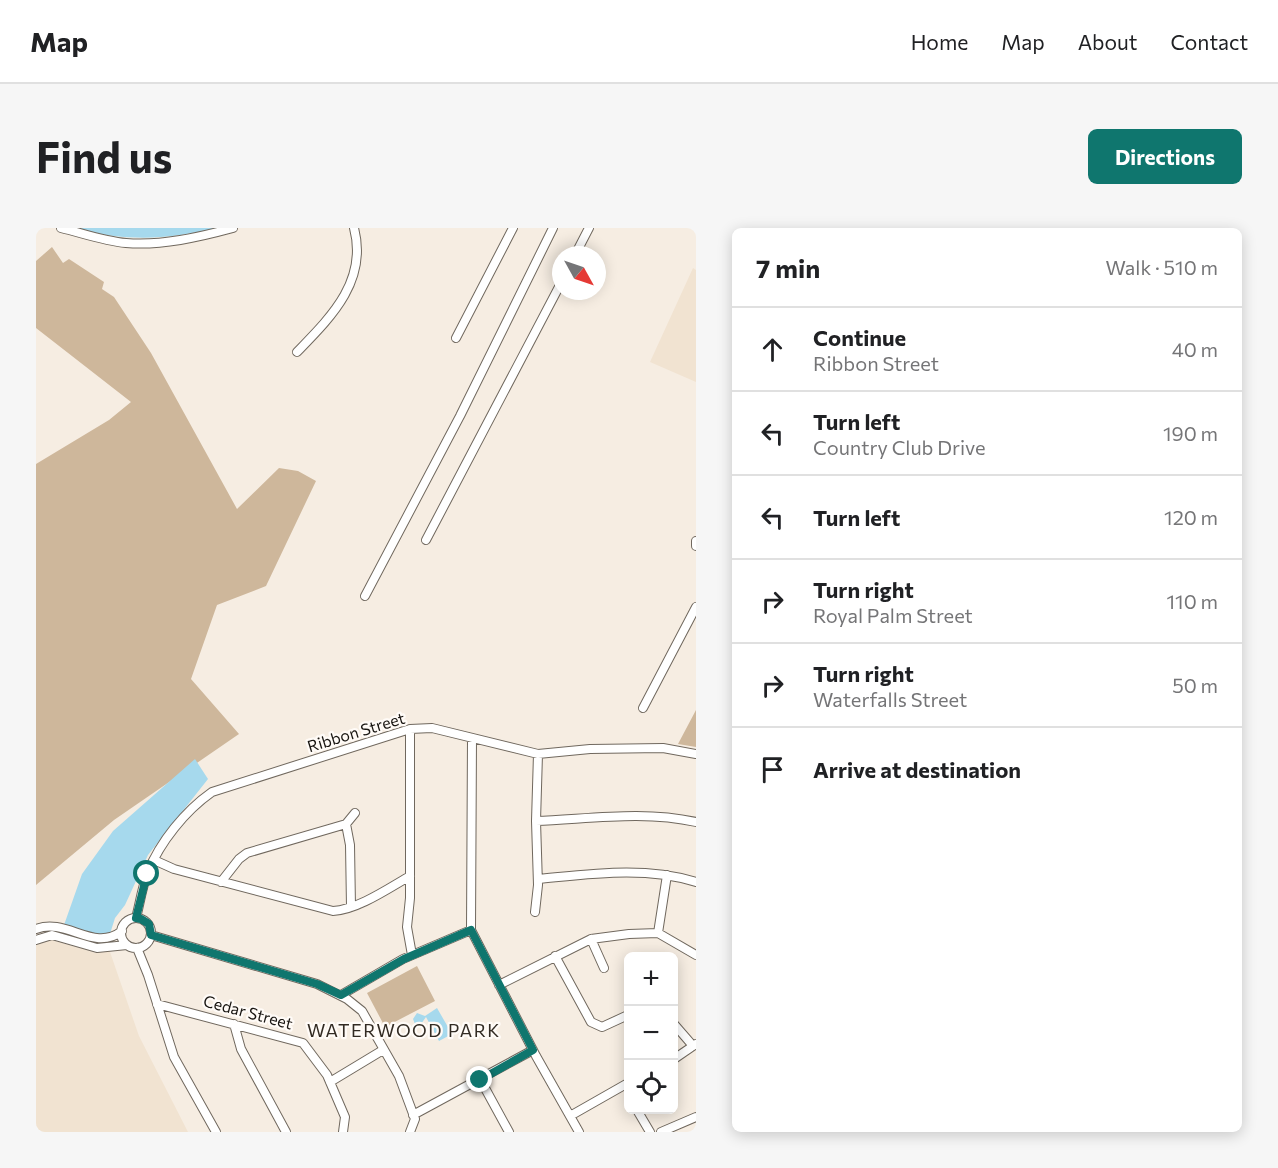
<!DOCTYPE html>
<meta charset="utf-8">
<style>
body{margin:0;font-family:Commissioner,sans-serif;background:#f6f6f6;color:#202124}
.controls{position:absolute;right:18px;bottom:18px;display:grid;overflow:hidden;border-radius:9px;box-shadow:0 3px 15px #0003}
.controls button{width:54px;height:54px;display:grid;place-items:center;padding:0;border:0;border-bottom:2px solid #e0e0e0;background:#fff;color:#202124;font:30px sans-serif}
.compass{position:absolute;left:516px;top:18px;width:54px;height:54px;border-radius:50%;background:#fff;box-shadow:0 3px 15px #0003;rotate:130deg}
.stop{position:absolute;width:18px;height:18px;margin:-14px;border:4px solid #0f766e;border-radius:50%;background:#fff}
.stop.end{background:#0f766e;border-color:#fff;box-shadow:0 2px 6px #0008}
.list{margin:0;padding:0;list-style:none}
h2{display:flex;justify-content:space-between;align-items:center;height:78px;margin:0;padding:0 24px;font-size:26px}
h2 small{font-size:20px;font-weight:400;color:#757577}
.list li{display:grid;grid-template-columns:39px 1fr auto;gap:18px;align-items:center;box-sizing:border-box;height:84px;padding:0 24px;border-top:2px solid #e0e0e0}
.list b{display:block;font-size:22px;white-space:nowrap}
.list p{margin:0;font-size:20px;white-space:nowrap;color:#757577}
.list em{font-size:20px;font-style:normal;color:#757577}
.icon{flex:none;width:33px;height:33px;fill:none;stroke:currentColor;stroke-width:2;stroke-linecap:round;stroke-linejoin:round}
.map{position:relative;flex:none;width:660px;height:904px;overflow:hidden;border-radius:9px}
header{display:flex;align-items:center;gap:36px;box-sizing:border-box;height:84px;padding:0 30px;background:#fff;border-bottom:2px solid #e0e0e0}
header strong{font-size:28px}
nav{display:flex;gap:33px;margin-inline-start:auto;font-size:21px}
.intro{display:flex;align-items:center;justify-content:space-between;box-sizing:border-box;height:144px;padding:0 36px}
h1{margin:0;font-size:42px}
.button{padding:15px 27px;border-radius:9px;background:#0f766e;color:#fff;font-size:21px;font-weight:700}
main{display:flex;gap:36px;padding:0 36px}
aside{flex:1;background:#fff;border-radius:9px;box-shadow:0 3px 15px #0003}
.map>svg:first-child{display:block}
</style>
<header>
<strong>Map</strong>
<nav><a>Home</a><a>Map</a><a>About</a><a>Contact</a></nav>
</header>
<div class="intro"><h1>Find us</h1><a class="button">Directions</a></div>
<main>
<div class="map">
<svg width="660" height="904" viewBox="0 0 660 904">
<rect width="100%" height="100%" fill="#f6ede2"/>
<!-- built -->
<path fill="#f1e3d1" d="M657 40 660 42V154L614 134Z
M16 712 60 725 73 721 103 808 152 904H0V717Z"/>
<!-- green -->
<path fill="#ceb79b" d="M16 19 27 35 33 31 68 54 66 61 78 69 115 125 201 281 243 240 262 243 280 253 230 358 181 377 155 451 203 506 78 592 0 657V236L73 192 95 174 0 100V33Z
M660 482V519L642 516Z
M381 738 399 773 349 799 331 765Z"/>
<!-- water -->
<path fill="#a6d9ed" d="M36 0H183C127 12 93 14 36 0Z
M159 531 172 551 112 627 89 677 79 690 73 709H62L28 697 46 646 77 603Z
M401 780 416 806 403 813 390 789 385 796H379L377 791 381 785 389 788Z"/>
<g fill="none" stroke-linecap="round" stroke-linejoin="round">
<!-- minor casing -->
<g stroke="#70685e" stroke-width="10">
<path id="minor" d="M25 0C46 5 68 13 90 15 125 18 164 9 197 0
M539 27 553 0
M420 110 477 0
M261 124C295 89 332 53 318 0
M390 312 525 55
M660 313V318
M329 368 424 188 517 0
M607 480 660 379
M374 501V670L371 699 376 727
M436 510 435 702 500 828 543 904
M500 593C553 591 608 582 660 594
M310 596 319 585
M118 632 138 641 297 683C321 682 353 660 374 648
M502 651C555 646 609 638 660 654
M185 654 203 631 211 625 310 596 314 617 315 679
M499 684 502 657 500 593 502 526
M100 690C104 675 106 659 112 644 124 614 149 583 176 564L374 501 396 500 502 526 554 521 627 520 660 526
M85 705a15 15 0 1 1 30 0a15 15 0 1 1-30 0Z
M0 701C31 689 57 725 86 703
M622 705 631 647
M115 707 281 756 311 771 326 783 363 848 379 891 374 904
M555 711 568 740
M0 712 16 707 61 720 91 717
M101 720 112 747 138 829 180 904
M519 728 555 794 566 799 592 787
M463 757 555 711 593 706 622 705 660 727
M305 767 367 731 435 702
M121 776 267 815 291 847 309 889 307 904
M198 796 205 821 250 904
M638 796 657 818
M638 831 660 816
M444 851 473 904
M294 854 347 822
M601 882 614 904
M377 887 497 822
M534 888 592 855
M625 904 660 889"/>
</g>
<!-- minor -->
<use href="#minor" stroke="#fff" stroke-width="8"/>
</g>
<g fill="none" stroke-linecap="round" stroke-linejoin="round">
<!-- route -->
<path stroke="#0f766e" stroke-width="8" d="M111 646 100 690 105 691 113 696 115 707 281 756 305 767 368 731 435 702 497 822 444 852"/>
</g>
<g text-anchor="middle" stroke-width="4.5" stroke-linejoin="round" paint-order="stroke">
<!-- street labels -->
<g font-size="16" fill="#181511" stroke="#fffbf7">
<text transform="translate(320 504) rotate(-17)" y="6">Ribbon Street</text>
<text transform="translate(212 784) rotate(15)" y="6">Cedar Street</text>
</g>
<!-- neighbourhood labels -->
<g font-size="18" letter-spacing="1.5" fill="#322b23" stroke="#fffbf7">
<text x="368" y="809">WATERWOOD PARK</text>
</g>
</g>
</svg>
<div class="controls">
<button>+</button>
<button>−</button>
<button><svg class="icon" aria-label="locate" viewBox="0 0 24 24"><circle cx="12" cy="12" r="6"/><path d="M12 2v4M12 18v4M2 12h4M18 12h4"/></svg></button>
</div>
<svg class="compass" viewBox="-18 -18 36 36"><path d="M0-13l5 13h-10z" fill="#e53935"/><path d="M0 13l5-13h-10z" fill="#757577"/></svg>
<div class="stop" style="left:111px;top:646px"></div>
<div class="stop end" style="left:444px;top:852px"></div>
</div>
<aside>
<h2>7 min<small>Walk · 510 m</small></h2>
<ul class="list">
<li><svg class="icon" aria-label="ahead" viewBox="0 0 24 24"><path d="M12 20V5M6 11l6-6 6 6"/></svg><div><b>Continue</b><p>Ribbon Street</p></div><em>40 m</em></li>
<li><svg class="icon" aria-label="left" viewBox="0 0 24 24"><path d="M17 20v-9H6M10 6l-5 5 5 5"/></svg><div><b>Turn left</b><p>Country Club Drive</p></div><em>190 m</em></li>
<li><svg class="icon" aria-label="left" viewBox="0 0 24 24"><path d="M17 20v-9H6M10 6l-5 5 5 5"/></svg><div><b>Turn left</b></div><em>120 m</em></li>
<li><svg class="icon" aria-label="right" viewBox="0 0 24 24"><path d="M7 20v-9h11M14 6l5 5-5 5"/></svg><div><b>Turn right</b><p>Royal Palm Street</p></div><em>110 m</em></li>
<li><svg class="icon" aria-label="right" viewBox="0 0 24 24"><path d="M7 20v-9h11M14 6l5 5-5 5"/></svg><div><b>Turn right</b><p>Waterfalls Street</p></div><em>50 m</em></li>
<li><svg class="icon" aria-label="arrive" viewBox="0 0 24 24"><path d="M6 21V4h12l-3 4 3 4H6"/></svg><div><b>Arrive at destination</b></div></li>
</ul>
</aside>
</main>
